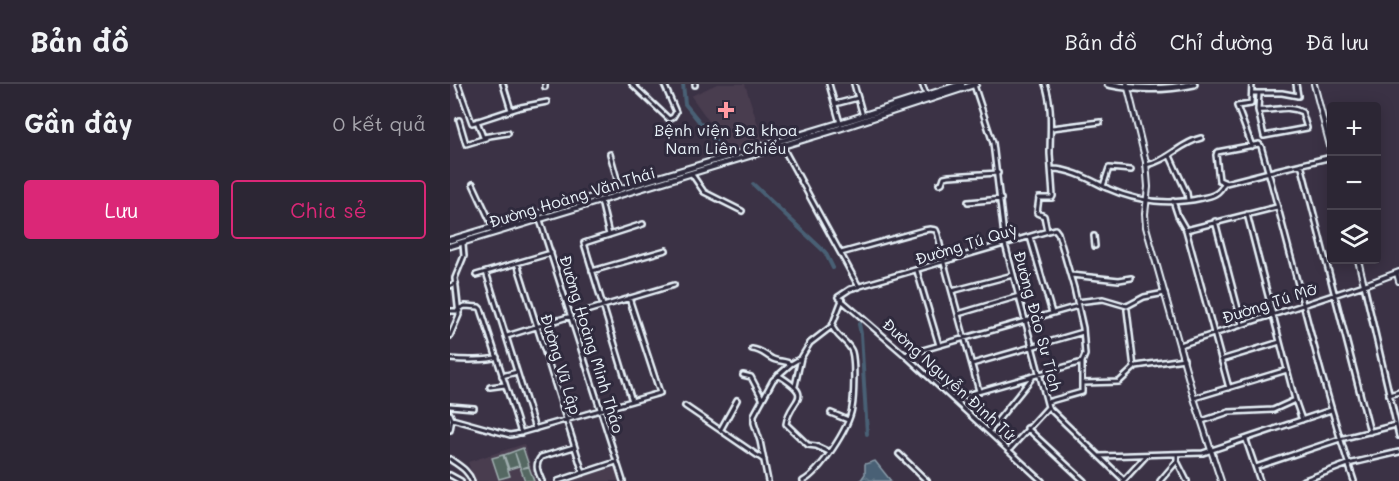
<!DOCTYPE html>
<html lang="vi">
<meta charset="utf-8">
<style>
body{margin:0;font-family:Mali,sans-serif;background:#383240;color:#f1f3f6}
.controls{position:absolute;right:18px;top:18px;display:grid;overflow:hidden;border-radius:6px;box-shadow:0 3px 15px #0003}
.controls button{width:54px;height:54px;display:grid;place-items:center;padding:0;border:0;border-bottom:2px solid #48434f;background:#2c2634;color:#f1f3f6;font:30px sans-serif}
.list{margin:0;padding:0;list-style:none}
h2{display:flex;justify-content:space-between;align-items:center;height:78px;margin:0;padding:0 24px;font-size:26px}
h2 small{font-size:20px;font-weight:400;color:#a6a5ac}
.actions{display:flex;gap:12px;padding:18px 24px}
.actions a{flex:1;padding:14px 0;border:2px solid #db2777;border-radius:6px;text-align:center;font-size:21px;color:#db2777}
.actions .main{background:#db2777;color:#fff}
.icon{flex:none;width:33px;height:33px;fill:none;stroke:currentColor;stroke-width:2;stroke-linecap:round;stroke-linejoin:round}
.map{position:relative;flex:none;width:949px;height:397px;overflow:hidden}
header{display:flex;align-items:center;gap:36px;box-sizing:border-box;height:84px;padding:0 30px;background:#2c2634;border-bottom:2px solid #48434f}
header strong{font-size:28px}
nav{display:flex;gap:33px;margin-inline-start:auto;font-size:21px}
main{display:flex}
aside{flex:1;background:#2c2634}
.map>svg:first-child{display:block}
</style>
<header>
<strong>Bản đồ</strong>
<nav><a>Bản đồ</a><a>Chỉ đường</a><a>Đã lưu</a></nav>
</header>
<main>
<aside>
<h2>Gần đây<small>0 kết quả</small></h2>
<ul class="list">
</ul>
<div class="actions"><a class="main">Lưu</a><a>Chia sẻ</a></div>
</aside>
<div class="map">
<svg width="949" height="397" viewBox="0 0 949 397">
<defs>
<pattern id="water-ripples" width="26" height="14" patternUnits="userSpaceOnUse" patternTransform="scale(1.5)"><rect width="26" height="14" fill="#4a6174"/><path d="M2 4q2-2 4 0t4 0M15 11q2-2 4 0t4 0" fill="none" stroke="#647889"/></pattern>
</defs>
<rect width="100%" height="100%" fill="#3b3245"/>
<filter id="ink" filterUnits="userSpaceOnUse"><feTurbulence type="fractalNoise" baseFrequency=".0167" numOctaves="2"/><feDisplacementMap in="SourceGraphic" scale="12" xChannelSelector="R" yChannelSelector="G"/><feConvolveMatrix kernelMatrix="1 2 1 2 8 2 1 2 1" color-interpolation-filters="sRGB"/></filter>
<g filter="url(#ink)">
<!-- built -->
<path fill="#493c4f" d="M267 0H295L313 57 281 68 241 12Z
M74 360 86 397H24L18 378Z
M166 383 171 397H119Z"/>
<!-- pitch -->
<path fill="#546862" stroke="#9eacad" stroke-width="1.5" d="M73 364 79 382 73 384 79 383 84 397H75L65 369 69 382 59 385 54 371Z
M53 371 60 392 49 395 42 374Z"/>
<!-- water -->
<path fill="url(#water-ripples)" stroke="#899ba9" stroke-width="1.5" d="M425 377 441 397H410L415 390V380Z"/>
<g fill="none" stroke-linecap="round" stroke-linejoin="round">
<!-- canal -->
<path stroke="#4a6174" stroke-width="4" d="M233 0 235 20 273 67
M303 100 375 168 383 184
M409 240 411 250 417 350"/>
<!-- street casing -->
<g stroke="#e8f1f8" stroke-width="8">
<path id="street" d="M8 0 22 39 71 23 97 18
M53 0 61 26
M95 0V3
M182 0 219 35 223 33 226 28 214 0
M245 0V1
M379 0 390 39
M404 0 413 32
M472 0 477 12
M595 0C603 22 600 46 600 70 601 84 602 98 603 112L602 114H589L587 129 594 132 597 147
M846 0 848 12
M524 1 543 59 555 160 598 323 674 396
M803 9H832L848 12
M385 20 408 14
M808 26 814 52 857 44 852 28C837 20 823 28 808 26L809 9
M9 36 16 60 36 54
M27 37 33 53 58 49
M602 44 650 38
M332 62 409 203
M802 62 787 22 801 20 802 0
M160 70 170 106
M720 72 737 109 738 116
M882 73 827 86 776 99 769 96 766 71 767 68 809 60 811 62C843 173 867 287 904 397
M851 80 920 348
M696 81C718 77 730 59 751 54
M602 85C622 85 642 97 659 105 688 118 721 121 752 114 762 112 770 110 774 99
M241 89 254 108 292 127
M23 100 43 143
M489 100 492 99 494 93 499 92 548 89
M653 102 659 84 681 86
M151 117 159 151
M723 117 728 132 736 146 779 304
M518 118 551 115
M797 130 845 316 852 336
M90 136 173 397
M765 137 792 240
M736 146 827 123
M644 152 645 162
M580 153 602 229
M391 169 474 146 480 145 486 146 488 151 494 179 529 307
M67 179 133 389
M142 187 216 166
M467 187 489 261
M36 188 85 345
M26 191 101 169
M621 191 669 196 681 194
M0 202 6 199
M502 207 563 191
M627 218 653 215 677 222 694 213 715 209
M10 224 15 222 29 223 31 225 71 349
M677 226 684 284
M0 227H10
M133 228 224 201
M508 230 569 212
M0 252 9 231 5 194 14 172 13 160
M57 252 121 232
M730 261 914 201 949 352
M302 265C311 266 314 270 321 274 327 278 334 276 341 280
M455 271 628 222
M0 275C10 276 39 277 47 273
M771 276 830 258
M522 280 633 248
M293 291 301 293 312 314
M328 291C367 315 340 313 336 340L358 361 366 362 379 368
M52 292 67 288
M633 299 669 298 686 282 734 275
M345 302 351 274
M40 303 55 301
M939 311 949 308
M744 314 837 286
M503 315 632 278
M182 317 134 159 193 140
M0 322 24 324
M235 322 314 376
M381 329 398 336
M0 330 2 335 0 346
M2 335 60 351 66 350 210 309 179 214
M752 337 779 328 823 326 845 316
M577 344 634 397
M271 345 287 316
M539 347 582 294
M796 356 810 397
M559 366 598 323
M449 370 477 397
M727 371V377L737 397
M650 372 753 369 881 326
M0 375C9 382 18 386 22 397
M806 383 890 355 946 341
M0 391 11 397
M92 397C88 388 84 381 91 373L124 363
M108 397 166 378
M318 397 310 357 304 339V331L323 296 341 280 351 274 360 259 382 242
M353 397C370 388 399 344 402 324 404 314 405 278 402 268 399 258 386 253 382 242L392 216
M592 397 455 271 388 213 400 205 605 145 608 149 624 204 633 244 635 271 632 278V308L597 318
M673 397 696 372
M710 397 727 377
M852 397 898 380 949 368"/>
</g>
<!-- secondary casing -->
<g stroke="#e8f1f8" stroke-width="8">
<path id="secondary" d="M677 0 696 78 698 103 695 130 696 143 744 314 771 397
M864 0 882 70
M908 176 914 201 949 188
M947 189 949 197"/>
</g>
<!-- primary casing -->
<g stroke="#e8f1f8" stroke-width="9">
<path id="primary" d="M0 156 390 39 512 0
M0 162 391 44 526 0"/>
</g>
<!-- highway casing -->
<g stroke="#e8f1f8" stroke-width="10">
<path id="highway" d="M658 0C686 6 716 6 744 0"/>
</g>
<!-- street -->
<use href="#street" stroke="#2f2a3d" stroke-width="3"/>
<!-- secondary -->
<use href="#secondary" stroke="#2f2a3d" stroke-width="4"/>
<!-- primary -->
<use href="#primary" stroke="#2f2a3d" stroke-width="4.5"/>
<!-- highway -->
<use href="#highway" stroke="#2f2a3d" stroke-width="5"/>
</g>
</g>
<!-- markers -->
<path fill="#ff9aa2" stroke="#2f2a3d" stroke-width="2" d="M273 17h6v6h6v6h-6v6h-6v-6h-6v-6h6z"/>
<g text-anchor="middle" stroke-width="6" stroke-linejoin="round" paint-order="stroke">
<!-- poi labels -->
<g font-size="16" fill="#e8f1f8" stroke="#2f2a3d">
<text x="276" y="52">Bệnh viện Đa khoa<tspan x="276" dy="18">Nam Liên Chiểu</tspan></text>
</g>
<!-- street labels -->
<g font-size="16" fill="#e8f1f8" stroke="#2f2a3d">
<text transform="translate(122 113) rotate(-17)" y="6">Đường Hoàng Văn Thái</text>
<text transform="translate(516 160) rotate(-17)" y="6">Đường Tú Quỳ</text>
<text transform="translate(819 219) rotate(-18)" y="6">Đường Tú Mỡ</text>
<text transform="translate(588 237) rotate(75)" y="6">Đường Đào Sư Tích</text>
<text transform="translate(142 260) rotate(73)" y="6">Đường Hoàng Minh Thảo</text>
<text transform="translate(111 280) rotate(73)" y="6">Đường Vũ Lập</text>
<text transform="translate(499 295) rotate(42)" y="6">Đường Nguyễn Đình Tứ</text>
</g>
</g>
</svg>
<div class="controls">
<button>+</button>
<button>−</button>
<button><svg class="icon" aria-label="layers" viewBox="0 0 24 24"><path d="M12 4l9 5-9 5-9-5zM3 14l9 5 9-5"/></svg></button>
</div>
</div>
</main>
